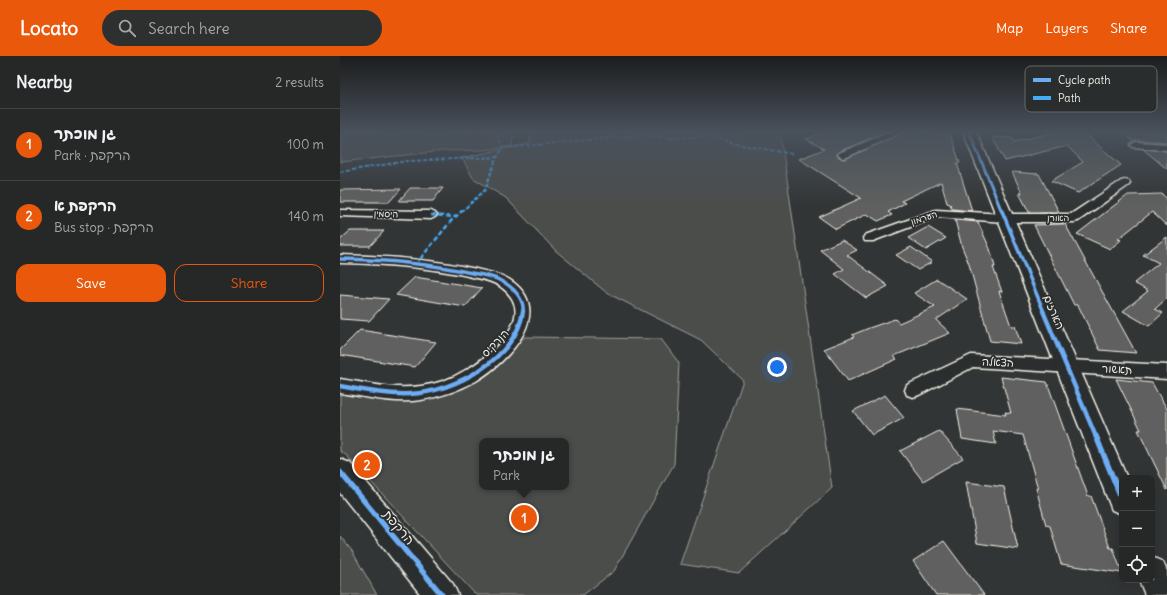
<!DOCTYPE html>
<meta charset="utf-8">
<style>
body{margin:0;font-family:Delius,"Playpen Sans Hebrew",sans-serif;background:#2e3030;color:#f1f3f6}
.controls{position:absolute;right:12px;bottom:12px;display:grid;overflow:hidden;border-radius:8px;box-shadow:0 4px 16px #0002}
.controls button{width:36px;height:36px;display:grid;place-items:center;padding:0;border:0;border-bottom:1px solid #424445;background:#262828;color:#f1f3f6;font:20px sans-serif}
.you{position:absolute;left:437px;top:311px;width:14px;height:14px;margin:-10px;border:3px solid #fff;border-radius:50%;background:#1a73e8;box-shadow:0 0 0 6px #1a73e833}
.badge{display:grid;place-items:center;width:26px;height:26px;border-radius:50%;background:#ea580c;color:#fff;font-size:13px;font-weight:700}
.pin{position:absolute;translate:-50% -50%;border:2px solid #fff;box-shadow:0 1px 4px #0006}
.popup{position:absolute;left:139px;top:382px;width:90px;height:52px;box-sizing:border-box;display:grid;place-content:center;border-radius:8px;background:#262828;filter:drop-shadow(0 1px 3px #0005);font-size:13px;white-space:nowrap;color:#a4a6a8}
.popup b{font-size:15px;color:#f1f3f6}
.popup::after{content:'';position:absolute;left:50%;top:100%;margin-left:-8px;border:8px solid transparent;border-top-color:#262828}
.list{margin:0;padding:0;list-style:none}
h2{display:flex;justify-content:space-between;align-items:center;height:52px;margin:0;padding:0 16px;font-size:17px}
h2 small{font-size:13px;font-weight:400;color:#a4a6a8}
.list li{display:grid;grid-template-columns:26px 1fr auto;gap:12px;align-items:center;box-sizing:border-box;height:72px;padding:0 16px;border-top:1px solid #424445}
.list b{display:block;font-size:15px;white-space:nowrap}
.list p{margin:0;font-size:13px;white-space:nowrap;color:#a4a6a8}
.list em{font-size:13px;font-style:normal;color:#a4a6a8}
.actions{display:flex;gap:8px;padding:12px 16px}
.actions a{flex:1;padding:9px 0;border:1px solid #ea580c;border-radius:12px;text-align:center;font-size:14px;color:#ea580c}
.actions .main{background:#ea580c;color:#fff}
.icon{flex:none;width:22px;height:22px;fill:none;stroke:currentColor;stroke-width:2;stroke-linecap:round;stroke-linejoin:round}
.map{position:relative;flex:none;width:827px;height:539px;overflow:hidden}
header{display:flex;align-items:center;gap:24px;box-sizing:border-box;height:56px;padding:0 20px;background:#ea580c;color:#fff}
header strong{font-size:19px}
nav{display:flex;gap:22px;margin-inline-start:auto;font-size:14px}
.search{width:280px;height:36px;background:#2e3030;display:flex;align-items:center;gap:10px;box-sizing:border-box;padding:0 14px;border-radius:22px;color:#a4a6a8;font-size:15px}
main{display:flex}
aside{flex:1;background:#262828}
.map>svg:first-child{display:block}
</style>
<header>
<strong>Locato</strong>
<div class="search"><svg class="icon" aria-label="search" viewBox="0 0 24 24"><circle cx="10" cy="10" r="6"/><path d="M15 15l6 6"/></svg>Search here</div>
<nav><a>Map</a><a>Layers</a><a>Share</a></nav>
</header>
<main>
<aside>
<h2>Nearby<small>2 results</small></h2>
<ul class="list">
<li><span class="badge">1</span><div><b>גן מוכתר</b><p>Park · הרקפת</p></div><em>100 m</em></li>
<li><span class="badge">2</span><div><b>הרקפת א</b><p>Bus stop · הרקפת</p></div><em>140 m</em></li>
</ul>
<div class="actions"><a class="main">Save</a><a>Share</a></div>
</aside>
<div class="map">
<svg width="827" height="539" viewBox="0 0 827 539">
<rect width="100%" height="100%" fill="#323535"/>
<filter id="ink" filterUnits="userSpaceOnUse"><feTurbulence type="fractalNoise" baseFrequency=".025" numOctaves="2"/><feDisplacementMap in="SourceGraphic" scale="8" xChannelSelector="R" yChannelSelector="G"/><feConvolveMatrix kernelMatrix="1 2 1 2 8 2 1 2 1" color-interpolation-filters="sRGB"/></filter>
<g filter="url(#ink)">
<!-- green -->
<path fill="#4b4d4c" stroke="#a09f9a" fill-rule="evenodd" d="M0 75H174L172 90 144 94 104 95 0 106Z
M190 75H440L492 432 399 517 340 508 403 324 361 284 267 237 216 195 166 142 133 122 122 102 190 87Z
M185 281 321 283 339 307 334 408 274 515 243 539H136L6 399 0 395V336L75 342 134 324ZM142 385H226V431H142Z
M0 480 12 495 37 539H0Z"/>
<!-- building -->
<path fill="#5f605f" stroke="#f4f1e8" d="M487 75H547L498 96 497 99 503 103 566 75 610 78 620 107H617L632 155 612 153 610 148 607 147 601 126 561 145 565 147 548 156 552 159 538 165 527 158 496 173 479 161 521 142 459 103 484 93 466 83Z
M719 75H742L781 109 738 137 711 125 743 106 727 90 665 105 652 81 672 82 674 86Z
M781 75H827V86L796 84 794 86Z
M803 93 827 95V113Z
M672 116 699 118 719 156H689L679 137H682Z
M70 132H103L93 145H59Z
M61 133 49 146H0V134Z
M822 138 827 143V170L812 156 778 183 781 184 770 193 737 178 788 139Z
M615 164 638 166 650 193 655 211H653L662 236 659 235 671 270H675L681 288 650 285 629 208 622 191Z
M694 169 725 168 796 297 760 294 738 249H734Z
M588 171 606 182 586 194 568 182Z
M10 175H44L30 190H0V184Z
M827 181V242L815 253 823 257 809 270 783 255 808 235 794 227 819 207 803 199Z
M502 184 517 194 507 199 548 230 526 242 495 218 504 213 480 194Z
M571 191 592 206 578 214 556 199Z
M75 221 142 232 125 251 56 239Z
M597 223 627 243 596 264 610 277 554 300 557 303 508 325 484 293 514 281 512 279 529 272 555 263 559 267 595 251 574 237Z
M0 239 49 243 29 265 0 263Z
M20 274 96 286 75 311 0 299V294Z
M661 321 707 326 748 440H751L770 492H773L782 517 721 508 710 470 706 469 696 432 698 433 683 379 653 375 656 388 622 383 617 353 666 359 665 356 671 357Z
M776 323 812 327 827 353V434L798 374H801Z
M545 339 564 362 532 379 513 355Z
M599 375 623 402 583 425 560 395Z
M626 426 664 431 678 493 637 487Z
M604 485 644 539H596L573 505Z"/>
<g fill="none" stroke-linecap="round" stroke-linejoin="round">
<!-- street casing -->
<g stroke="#f4f1e8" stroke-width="3">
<path id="street" d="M552 75H565L507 101 503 102 498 99 499 97Z
M796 86 827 88V94L793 91 791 89Z
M785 124 789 125 790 127 789 129 738 165 734 166H664L597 161 533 185H525L523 182 525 179 596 154 664 158H731L781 125Z
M0 154 91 155 95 157 97 159 95 161 91 163 0 160Z
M0 199C46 200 91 203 136 213 147 216 160 217 170 224 217 255 168 306 136 325 120 334 100 341 81 344 54 348 27 341 0 337V323C27 327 54 334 81 330 96 328 111 323 124 315 151 300 200 259 161 231 153 225 142 223 132 221 89 211 45 208 0 207Z
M631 299 827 309V323L633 311 579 339 573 341 567 339 565 334 567 329Z"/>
</g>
<!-- secondary casing -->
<g stroke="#f4f1e8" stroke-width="3">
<path id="secondary" d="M623 75H636L787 422H782V458L772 454Z
M0 403 10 407 113 528 118 539H81L0 437Z
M812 501 823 506 827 515V539H805L799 524H812Z"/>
</g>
<!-- street -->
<use href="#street" fill="#2a2d2e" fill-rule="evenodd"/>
<!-- secondary -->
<use href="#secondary" fill="#2a2d2e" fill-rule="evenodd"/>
<!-- quiet-far1 -->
<path stroke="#46acf6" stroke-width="2" stroke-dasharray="4 2" stroke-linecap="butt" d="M372 80 382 75
M163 92 302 79 332 82 372 80 391 87 453 98
M0 116 67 105 158 101
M121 156 145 134 156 103 163 92 155 75"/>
<!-- quiet -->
<path stroke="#46acf6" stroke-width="2.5" stroke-dasharray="5 2.5" stroke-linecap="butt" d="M91 159 115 161
M76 208 111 165 122 155"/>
<!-- cycleway-far3 casing -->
<g stroke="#2a2d2e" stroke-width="4.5">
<path id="cycleway-far3" d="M629 75 662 156"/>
</g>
<!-- cycleway-far2 casing -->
<g stroke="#2a2d2e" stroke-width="5.5">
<path id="cycleway-far2" d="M662 155 704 256
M0 203C44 204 88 207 132 217 142 219 152 220 161 225 172 230 185 243 183 256"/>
</g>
<!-- cycleway-far1 casing -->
<g stroke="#2a2d2e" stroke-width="7">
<path id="cycleway-far1" d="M703 255 756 381
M0 330C23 334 46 339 70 338 114 336 177 302 183 255"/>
</g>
<!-- cycleway casing -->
<g stroke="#2a2d2e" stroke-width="8">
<path id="cycleway" d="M756 380 782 444
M0 416 102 539"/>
</g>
<!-- cycleway-far3 -->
<use href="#cycleway-far3" stroke="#6dadf4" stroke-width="3"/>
<!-- cycleway-far2 -->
<use href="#cycleway-far2" stroke="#6dadf4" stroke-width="3.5"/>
<!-- cycleway-far1 -->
<use href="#cycleway-far1" stroke="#6dadf4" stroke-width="4.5"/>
<!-- cycleway -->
<use href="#cycleway" stroke="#6dadf4" stroke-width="5.5"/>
</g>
</g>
<!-- sky -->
<linearGradient id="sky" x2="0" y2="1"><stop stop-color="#1c1d1d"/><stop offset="0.5" stop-color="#49515c"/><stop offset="1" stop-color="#49515c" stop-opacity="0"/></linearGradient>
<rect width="827" height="151" fill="url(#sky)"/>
<g text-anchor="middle" stroke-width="3.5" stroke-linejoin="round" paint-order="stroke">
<!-- far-street labels -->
<g font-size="9" fill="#f4f1e8" stroke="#2a2d2e">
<text transform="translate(46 158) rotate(2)" y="3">היסמין</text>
<text transform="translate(584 162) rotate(-18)" y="3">הערמון</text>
<text x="718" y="165">האורן</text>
</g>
<!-- street labels -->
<g font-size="11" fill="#f4f1e8" stroke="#2a2d2e">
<text transform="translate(714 256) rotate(67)" y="4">הארזים</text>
<text transform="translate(155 287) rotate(-46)" y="4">הנרקיס</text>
<text transform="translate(658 306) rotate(3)" y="4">הצאלה</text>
<text transform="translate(777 313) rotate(3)" y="4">תאשור</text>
</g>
<!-- near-street labels -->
<g font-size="13" fill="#f4f1e8" stroke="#2a2d2e">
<text transform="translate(59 471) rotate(50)" y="5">הרקפת</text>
</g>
</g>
<!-- legend -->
<rect x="685" y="10" width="132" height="46" rx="6" fill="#2a2d2e" stroke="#676866" stroke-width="1"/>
<rect x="693" y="22" width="18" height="4" fill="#6dadf4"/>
<rect x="693" y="40" width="18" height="4" fill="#46acf6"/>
<g font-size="11" fill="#f4f1e8">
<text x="718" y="28">Cycle path</text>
<text x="718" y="46">Path</text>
</g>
</svg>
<div class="controls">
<button>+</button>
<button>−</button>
<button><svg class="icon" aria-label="locate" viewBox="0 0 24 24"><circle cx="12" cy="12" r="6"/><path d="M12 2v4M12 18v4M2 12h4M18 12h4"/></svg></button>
</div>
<div class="you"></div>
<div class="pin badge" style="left:184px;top:462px">1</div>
<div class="popup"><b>גן מוכתר</b>Park</div>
<div class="pin badge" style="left:27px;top:409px">2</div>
</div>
</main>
